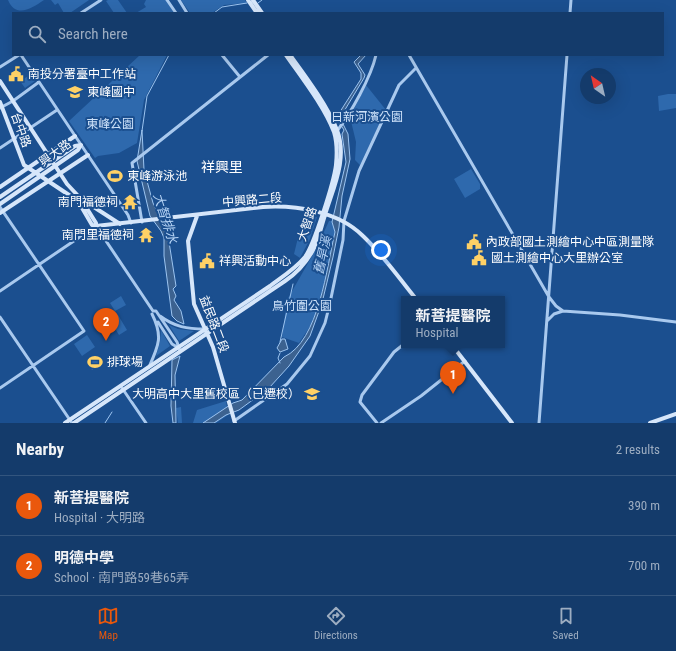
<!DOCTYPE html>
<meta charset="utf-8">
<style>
body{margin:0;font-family:"Roboto Condensed","Noto Sans TC",sans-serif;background:#214673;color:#f1f3f6}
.compass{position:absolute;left:580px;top:68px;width:36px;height:36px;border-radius:50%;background:#143b6b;box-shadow:0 4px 16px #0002;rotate:326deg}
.you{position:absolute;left:381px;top:250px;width:14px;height:14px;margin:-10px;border:3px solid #fff;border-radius:50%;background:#1a73e8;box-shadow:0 0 0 6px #1a73e833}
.badge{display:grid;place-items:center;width:26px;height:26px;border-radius:50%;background:#ea580c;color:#fff;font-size:13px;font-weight:700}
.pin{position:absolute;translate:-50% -33px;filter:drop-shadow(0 1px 2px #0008)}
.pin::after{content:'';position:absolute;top:21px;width:14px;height:12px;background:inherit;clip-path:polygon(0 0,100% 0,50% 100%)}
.popup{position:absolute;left:401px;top:296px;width:104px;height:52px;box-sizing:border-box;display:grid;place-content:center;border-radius:0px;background:#143b6b;filter:drop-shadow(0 1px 3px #0005);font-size:13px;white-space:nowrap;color:#9dadc1}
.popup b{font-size:15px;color:#f1f3f6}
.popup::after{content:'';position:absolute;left:50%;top:100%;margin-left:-8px;border:8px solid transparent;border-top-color:#143b6b}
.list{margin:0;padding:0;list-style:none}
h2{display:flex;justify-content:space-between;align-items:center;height:52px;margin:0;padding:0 16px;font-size:17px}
h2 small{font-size:13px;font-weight:400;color:#9dadc1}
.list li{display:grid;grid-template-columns:26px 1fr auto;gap:12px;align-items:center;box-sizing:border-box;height:60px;padding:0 16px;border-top:1px solid #33557e}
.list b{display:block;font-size:15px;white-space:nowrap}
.list p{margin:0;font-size:13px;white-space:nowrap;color:#9dadc1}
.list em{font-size:13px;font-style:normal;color:#9dadc1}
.icon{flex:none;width:22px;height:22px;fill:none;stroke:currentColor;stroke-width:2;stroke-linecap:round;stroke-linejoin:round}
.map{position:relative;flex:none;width:676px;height:423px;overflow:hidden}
.search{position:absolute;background:#143b6b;box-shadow:0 4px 16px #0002;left:12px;right:12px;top:12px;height:44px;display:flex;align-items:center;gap:10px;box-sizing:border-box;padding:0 14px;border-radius:0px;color:#9dadc1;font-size:15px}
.sheet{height:172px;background:#143b6b}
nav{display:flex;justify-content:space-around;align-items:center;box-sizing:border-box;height:56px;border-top:1px solid #33557e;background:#143b6b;font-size:11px;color:#9dadc1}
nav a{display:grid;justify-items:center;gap:2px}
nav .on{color:#ea580c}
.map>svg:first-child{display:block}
</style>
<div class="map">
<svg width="676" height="423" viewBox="0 0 676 423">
<rect width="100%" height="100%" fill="#1b4f8f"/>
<!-- green -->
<path fill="#2e69ad" d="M8 0H44C32 8 16 19 8 0Z
M51 0H89L70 13H64L58 3 55 5Z
M108 0H118L127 13H114L106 1Z
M146 0H166L175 13H136L146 7 144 4Z
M181 0H245L247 3 224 5 212 13H190Z
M140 55H167L144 100 137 143 119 153 98 156 95 158 69 121Z
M30 75 35 81 25 88 20 81Z
M366 85 386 110 360 165 355 160 356 142 350 117Z
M668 94H676V108L659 111 658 96Z
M471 169 480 184V189L465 198 454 179Z
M304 213 317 217 310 239 300 258 294 254Z
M329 221H332L336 226 335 236 320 302 311 325 299 343 282 337 287 300 316 249Z
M121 296 126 305 115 311 110 303Z
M118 315 127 330 119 335 110 320Z
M169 325 178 329 194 331 179 341Z
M161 330 170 346 156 356 160 342Z
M87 335 95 347 82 356 74 344Z
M98 355 103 363 92 370 87 362Z
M226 401 228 415 216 423H193L197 410Z
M181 407 182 423H178L176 408Z"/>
<!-- water -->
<path fill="#3c6290" stroke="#9cc4f0" d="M361 55H366L358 64 365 75 364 78 340 118 348 134 350 159 342 196 339 227 333 257 322 303 310 336 289 366 269 388 239 410 226 415 214 423H203L233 403 242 400 284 357C319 341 327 266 335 232L332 222 346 162 342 134 344 130 336 118 361 79V73L354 62Z
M142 130 144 170 153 203 160 217 166 223 176 286 173 289 176 296 174 300 181 311 184 324 177 321 172 316 164 256V238L161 231 150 216 137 161Z
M282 339H285L288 349 280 352 277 348Z
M180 356 175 375 176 423H173L171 406 172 360Z"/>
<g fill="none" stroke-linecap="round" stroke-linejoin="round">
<!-- stream -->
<path stroke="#9cc4f0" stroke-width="1" d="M258 3 262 0
M214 13 222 7 247 3
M142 131 147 96 169 55
M280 342 293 284
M280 363 278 358 280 353
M105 423 112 412"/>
<!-- street -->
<path stroke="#a9c9ee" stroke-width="3" d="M167 0 176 13
M179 0 187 13
M81 13 101 0
M570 13 571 0
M21 55 128 215 131 223
M222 55 240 77
M409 55 549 297 556 306 563 311 620 315 676 322
M0 67 19 55
M0 108 13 101 39 82
M337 131C351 113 371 77 376 55
M0 148 57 110
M0 207 84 331 0 388
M142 222 132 163 268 55
M0 291 96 226 153 311H156L177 342 180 351
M160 316C175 327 187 329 205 329
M0 317 72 423
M547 321 554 314 563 311
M158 322 172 344 177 347
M149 367C159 345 163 336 152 314
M122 388 146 423
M234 421 287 384 310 356 325 323 330 303 343 240 344 221 359 171 399 85 416 68
M377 423 360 402 362 395 394 352 404 344
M381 423 421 396 465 361
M539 423 567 55"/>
<!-- secondary -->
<path stroke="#d6e6fa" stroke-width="4" d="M248 0 257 13
M253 0 262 13
M0 81 67 184 81 199 96 223V226
M0 102 24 165 78 201 92 225 96 226 263 207C296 205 338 211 363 236 383 255 399 278 416 299
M0 187 75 136
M0 197 75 146 81 145
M83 200 120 224
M0 204 78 150 81 145
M0 213 88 155
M197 216 188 241 194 304 213 347 235 423
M452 345 512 423
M65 423 270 286C282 277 295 269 305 257 314 245 334 182 336 165 337 155 337 142 334 132 324 106 302 78 286 55
M74 423 285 281C297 273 306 263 313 250 319 239 321 227 325 215 333 188 348 159 337 130 327 105 306 77 290 55
M650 423 676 414"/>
</g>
<!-- icons -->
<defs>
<g id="civic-bare" transform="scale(1.2)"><path d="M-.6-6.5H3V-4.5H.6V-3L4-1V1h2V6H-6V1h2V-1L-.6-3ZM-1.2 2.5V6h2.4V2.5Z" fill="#ffd166" stroke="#1b4f8f" stroke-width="2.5" paint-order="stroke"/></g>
<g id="school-bare" transform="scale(1.2)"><path d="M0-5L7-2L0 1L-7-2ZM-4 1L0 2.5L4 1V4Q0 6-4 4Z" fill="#ffd166" stroke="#1b4f8f" stroke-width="2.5" paint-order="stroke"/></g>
<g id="stadium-bare" transform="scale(1.2)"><path d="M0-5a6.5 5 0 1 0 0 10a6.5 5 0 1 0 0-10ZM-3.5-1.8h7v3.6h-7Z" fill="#ffd166" stroke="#1b4f8f" stroke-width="2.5" paint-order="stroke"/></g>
<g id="temple-bare" transform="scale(1.2)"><path d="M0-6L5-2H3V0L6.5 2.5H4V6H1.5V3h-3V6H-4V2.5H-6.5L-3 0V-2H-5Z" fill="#ffd166" stroke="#1b4f8f" stroke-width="2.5" paint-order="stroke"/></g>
</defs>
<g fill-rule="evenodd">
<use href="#civic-bare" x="16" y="74"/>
<use href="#school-bare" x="75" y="92"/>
<use href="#stadium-bare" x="115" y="176"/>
<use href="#temple-bare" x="130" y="202"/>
<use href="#temple-bare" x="146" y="235"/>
<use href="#civic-bare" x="474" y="242"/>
<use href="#civic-bare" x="479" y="258"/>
<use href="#civic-bare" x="207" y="261"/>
<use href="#stadium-bare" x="95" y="362"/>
<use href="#school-bare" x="312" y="394"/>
</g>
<g text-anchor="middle" stroke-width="4" stroke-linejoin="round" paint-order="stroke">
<!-- poi labels -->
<g font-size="12" fill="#fff" stroke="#1b4f8f" text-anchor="start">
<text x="28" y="78">南投分署臺中工作站</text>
<text x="87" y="96">東峰國中</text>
<text x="127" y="180">東峰游泳池</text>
<text x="118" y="206" text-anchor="end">南門福德祠</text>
<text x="134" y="239" text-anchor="end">南門里福德祠</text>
<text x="486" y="246">內政部國土測繪中心中區測量隊</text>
<text x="491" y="262">國土測繪中心大里辦公室</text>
<text x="219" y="265">祥興活動中心</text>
<text x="107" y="366">排球場</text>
<text x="300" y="398" text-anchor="end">大明高中大里舊校區（已遷校）</text>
</g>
<!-- park labels -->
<g font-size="12" fill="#cfe3fa" stroke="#1b4f8f">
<text x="367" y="121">日新河濱公園</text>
<text x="110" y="128">東峰公園</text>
<text x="302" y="310">鳥竹圍公園</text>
</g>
<!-- street labels -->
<g font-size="12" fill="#fff" stroke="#1b4f8f">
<text transform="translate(21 130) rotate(70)" y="4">台中路</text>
<text transform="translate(55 153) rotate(-36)" y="4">興大路</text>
<text transform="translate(252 200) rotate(-5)" y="4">中興路二段</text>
<text transform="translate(307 224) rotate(-71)" y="4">大智路</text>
<text transform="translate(214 324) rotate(69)" y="4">益民路二段</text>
</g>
<!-- water labels -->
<g font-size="13" font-style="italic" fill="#b5d3f5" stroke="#1b4f8f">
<text transform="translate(166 218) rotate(72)" y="5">大智排水</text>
<text transform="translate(322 255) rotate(-77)" y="5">舊旱溪</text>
</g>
<!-- quarter labels -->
<g font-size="14" fill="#fff" stroke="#1b4f8f">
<text x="222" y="172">祥興里</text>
</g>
</g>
</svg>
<svg class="compass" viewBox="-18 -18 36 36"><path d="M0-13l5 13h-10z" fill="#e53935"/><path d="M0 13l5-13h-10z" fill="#9dadc1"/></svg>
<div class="you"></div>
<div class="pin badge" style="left:453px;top:394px">1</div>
<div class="popup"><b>新菩提醫院</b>Hospital</div>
<div class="pin badge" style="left:106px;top:341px">2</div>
<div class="search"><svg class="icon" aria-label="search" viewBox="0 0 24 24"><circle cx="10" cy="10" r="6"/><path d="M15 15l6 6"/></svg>Search here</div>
</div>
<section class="sheet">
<h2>Nearby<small>2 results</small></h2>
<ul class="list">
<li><span class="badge">1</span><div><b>新菩提醫院</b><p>Hospital · 大明路</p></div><em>390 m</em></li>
<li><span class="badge">2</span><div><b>明德中學</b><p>School · 南門路59巷65弄</p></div><em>700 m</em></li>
</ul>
</section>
<nav>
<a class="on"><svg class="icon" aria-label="map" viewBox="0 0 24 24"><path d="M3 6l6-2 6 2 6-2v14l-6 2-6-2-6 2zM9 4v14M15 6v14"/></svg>Map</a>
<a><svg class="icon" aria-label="directions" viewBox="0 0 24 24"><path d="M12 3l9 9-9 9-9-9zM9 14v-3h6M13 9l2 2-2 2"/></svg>Directions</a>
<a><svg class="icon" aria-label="saved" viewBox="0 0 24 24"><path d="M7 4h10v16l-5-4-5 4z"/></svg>Saved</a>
</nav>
